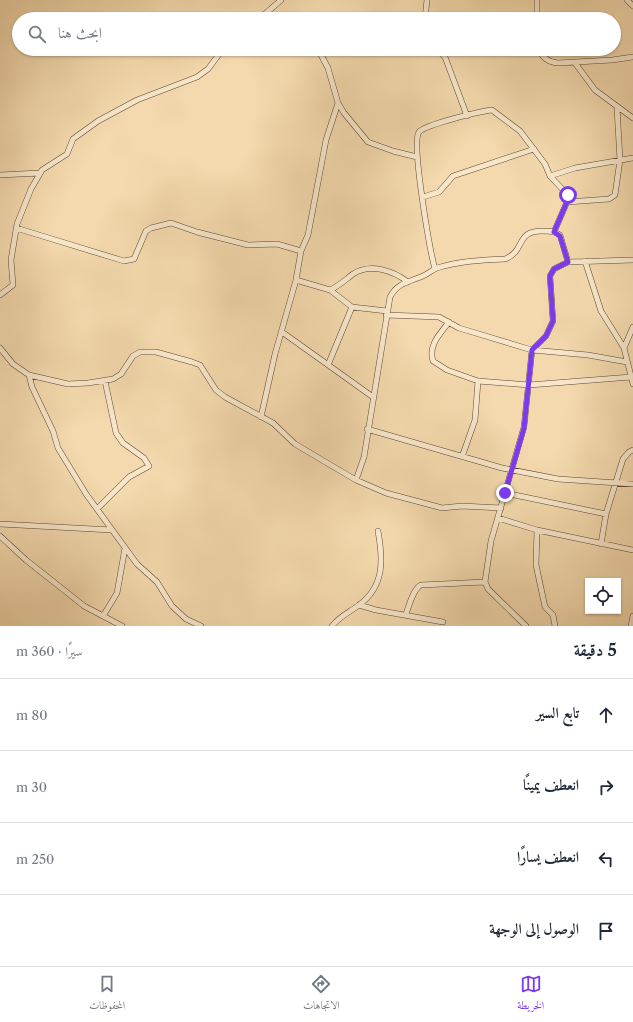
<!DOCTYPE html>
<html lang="ar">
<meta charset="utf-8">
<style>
body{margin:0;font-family:"Libre Caslon Text",Amiri,serif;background:#f2f2f3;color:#1f2937;direction:rtl}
.controls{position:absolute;right:12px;bottom:12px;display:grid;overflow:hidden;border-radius:0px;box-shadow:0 1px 3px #0004}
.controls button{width:36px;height:36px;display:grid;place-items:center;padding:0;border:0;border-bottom:1px solid #e0e1e3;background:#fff;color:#1f2937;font:20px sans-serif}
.stop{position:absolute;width:12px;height:12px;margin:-9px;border:3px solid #7c3aed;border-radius:50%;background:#fff}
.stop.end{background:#7c3aed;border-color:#fff;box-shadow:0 1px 4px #0008}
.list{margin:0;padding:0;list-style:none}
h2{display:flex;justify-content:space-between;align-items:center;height:52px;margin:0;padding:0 16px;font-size:17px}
h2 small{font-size:13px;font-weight:400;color:#747a83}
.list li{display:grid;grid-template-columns:26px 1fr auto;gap:12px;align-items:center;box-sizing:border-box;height:72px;padding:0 16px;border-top:1px solid #e0e1e3}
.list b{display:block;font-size:15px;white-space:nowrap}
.list em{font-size:13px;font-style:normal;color:#747a83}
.icon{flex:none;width:22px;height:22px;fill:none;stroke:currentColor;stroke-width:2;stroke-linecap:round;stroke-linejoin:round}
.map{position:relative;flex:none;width:633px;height:626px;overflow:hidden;direction:ltr}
.search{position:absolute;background:#fff;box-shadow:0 1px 3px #0004;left:12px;right:12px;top:12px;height:44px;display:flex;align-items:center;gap:10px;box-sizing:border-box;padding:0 14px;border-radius:22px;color:#747a83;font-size:15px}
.sheet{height:340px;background:#fff}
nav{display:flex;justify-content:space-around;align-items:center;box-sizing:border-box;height:56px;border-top:1px solid #e0e1e3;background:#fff;font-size:11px;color:#747a83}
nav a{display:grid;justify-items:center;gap:2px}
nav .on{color:#7c3aed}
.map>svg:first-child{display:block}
</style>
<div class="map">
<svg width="633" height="626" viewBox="0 0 633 626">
<rect width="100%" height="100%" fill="#f3d9ad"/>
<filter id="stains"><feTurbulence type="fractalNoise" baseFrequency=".005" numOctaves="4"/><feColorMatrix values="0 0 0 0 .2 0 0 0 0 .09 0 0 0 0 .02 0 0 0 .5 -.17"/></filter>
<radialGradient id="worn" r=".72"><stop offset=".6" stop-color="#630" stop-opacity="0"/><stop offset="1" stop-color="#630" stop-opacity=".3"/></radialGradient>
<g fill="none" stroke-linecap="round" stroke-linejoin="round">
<!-- street casing -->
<g stroke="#5c4733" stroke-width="6">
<path id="street" d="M537 0V19
M627 0 633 6
M250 19 265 14 281 0
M425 19 427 0
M318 49 328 68 338 103 344 113 368 142 393 151 417 157
M438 49 445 57 467 116
M538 49C543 58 548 62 558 63L612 60 633 57
M575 63 595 90 633 118
M0 175 40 173
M550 176 575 168 633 158
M423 197 439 192 453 176 534 149
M567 202 609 199 615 195 620 160 617 108
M16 228 124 261 134 259 146 231 151 228 171 223 197 232 248 245 277 244 301 251
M585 261 601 311 624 348 633 384
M435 269C430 251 411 143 419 132 424 125 481 111 492 110L520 131 545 164 550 176 568 195 567 202 554 232
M296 280 330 290 352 307 387 311
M330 290C339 286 345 280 353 274 370 263 392 270 408 282
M0 295 13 285 11 260 17 224 31 189 42 170 67 154 73 139 98 121 137 100 197 77 208 69 223 49
M386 315 439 317 459 328 532 350 588 355 627 362
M449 322C440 334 428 345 433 361L447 370 478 381 475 420 462 457
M282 332 373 397
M0 348 13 364 29 375 68 384 88 383 113 379 121 374 133 356 140 352H156L192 362 200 365 216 390 225 397 273 423 295 444 356 480 386 493 442 508 462 506 501 508
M624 348 633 327
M328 365 352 307
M29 375 32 387 53 431 58 448 86 494 137 564 157 582 172 606 186 619 201 626
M478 381 529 385 631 377
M261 417 275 354 296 280 301 251 308 235 326 140 338 103
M367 429 502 468 558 479 633 484
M356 480 364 457 390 297C397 283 409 282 423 276 428 274 432 270 437 268 459 261 482 260 505 259 526 251 515 231 542 231 549 231 554 231 560 235L568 262 633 260
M505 493 606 514
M97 509 129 477 149 466 144 458 123 443 116 433 105 381
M498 518 537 530 633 550
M0 524 112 530
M537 530 536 565 545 607 553 615 555 626
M0 536 26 560 84 606 122 626
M601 544 606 514 623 459 629 452 633 450
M359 605 376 610 443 622
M406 614C409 606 413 589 421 585L485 582
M103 616 117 593 125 548
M332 626C340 616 350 612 359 605 385 586 383 559 378 531
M526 626 488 589 485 582 491 541 524 427 532 350 546 336 553 321 550 276 554 269 568 262
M631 626 633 616"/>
</g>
<!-- street -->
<use href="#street" stroke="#f7e6ca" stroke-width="5"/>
</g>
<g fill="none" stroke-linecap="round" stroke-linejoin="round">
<!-- route -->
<path stroke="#7c3aed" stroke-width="5" d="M505 493 524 428 532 350 546 336 553 321 550 276 554 269 568 262 560 236 554 232 567 202 568 195"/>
</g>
<rect width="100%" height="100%" filter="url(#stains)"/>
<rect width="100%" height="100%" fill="url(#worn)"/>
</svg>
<div class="controls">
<button><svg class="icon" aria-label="locate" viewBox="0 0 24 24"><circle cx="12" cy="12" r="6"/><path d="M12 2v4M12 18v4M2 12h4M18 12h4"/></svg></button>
</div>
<div class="stop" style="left:568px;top:195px"></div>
<div class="stop end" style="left:505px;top:493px"></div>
<div class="search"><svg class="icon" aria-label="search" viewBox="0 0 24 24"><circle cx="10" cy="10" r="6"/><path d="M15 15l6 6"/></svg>ابحث هنا</div>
</div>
<section class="sheet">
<h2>5 دقيقة<small>سيرًا · 360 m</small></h2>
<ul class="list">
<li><svg class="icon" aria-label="ahead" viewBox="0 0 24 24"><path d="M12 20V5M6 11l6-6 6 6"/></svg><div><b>تابع السير</b></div><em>80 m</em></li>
<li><svg class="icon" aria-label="right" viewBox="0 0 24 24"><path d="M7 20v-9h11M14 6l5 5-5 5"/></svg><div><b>انعطف يمينًا</b></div><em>30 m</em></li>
<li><svg class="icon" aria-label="left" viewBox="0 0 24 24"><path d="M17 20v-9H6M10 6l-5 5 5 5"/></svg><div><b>انعطف يسارًا</b></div><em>250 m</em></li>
<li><svg class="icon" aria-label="arrive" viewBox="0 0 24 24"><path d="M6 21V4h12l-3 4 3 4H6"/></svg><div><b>الوصول إلى الوجهة</b></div></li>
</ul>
</section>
<nav>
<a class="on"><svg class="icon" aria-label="map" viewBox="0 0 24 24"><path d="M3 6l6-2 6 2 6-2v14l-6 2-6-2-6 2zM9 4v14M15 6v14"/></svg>الخريطة</a>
<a><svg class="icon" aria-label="directions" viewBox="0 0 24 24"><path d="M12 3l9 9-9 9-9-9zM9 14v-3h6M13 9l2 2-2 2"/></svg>الاتجاهات</a>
<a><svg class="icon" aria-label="saved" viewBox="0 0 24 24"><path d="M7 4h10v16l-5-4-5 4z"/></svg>المحفوظات</a>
</nav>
